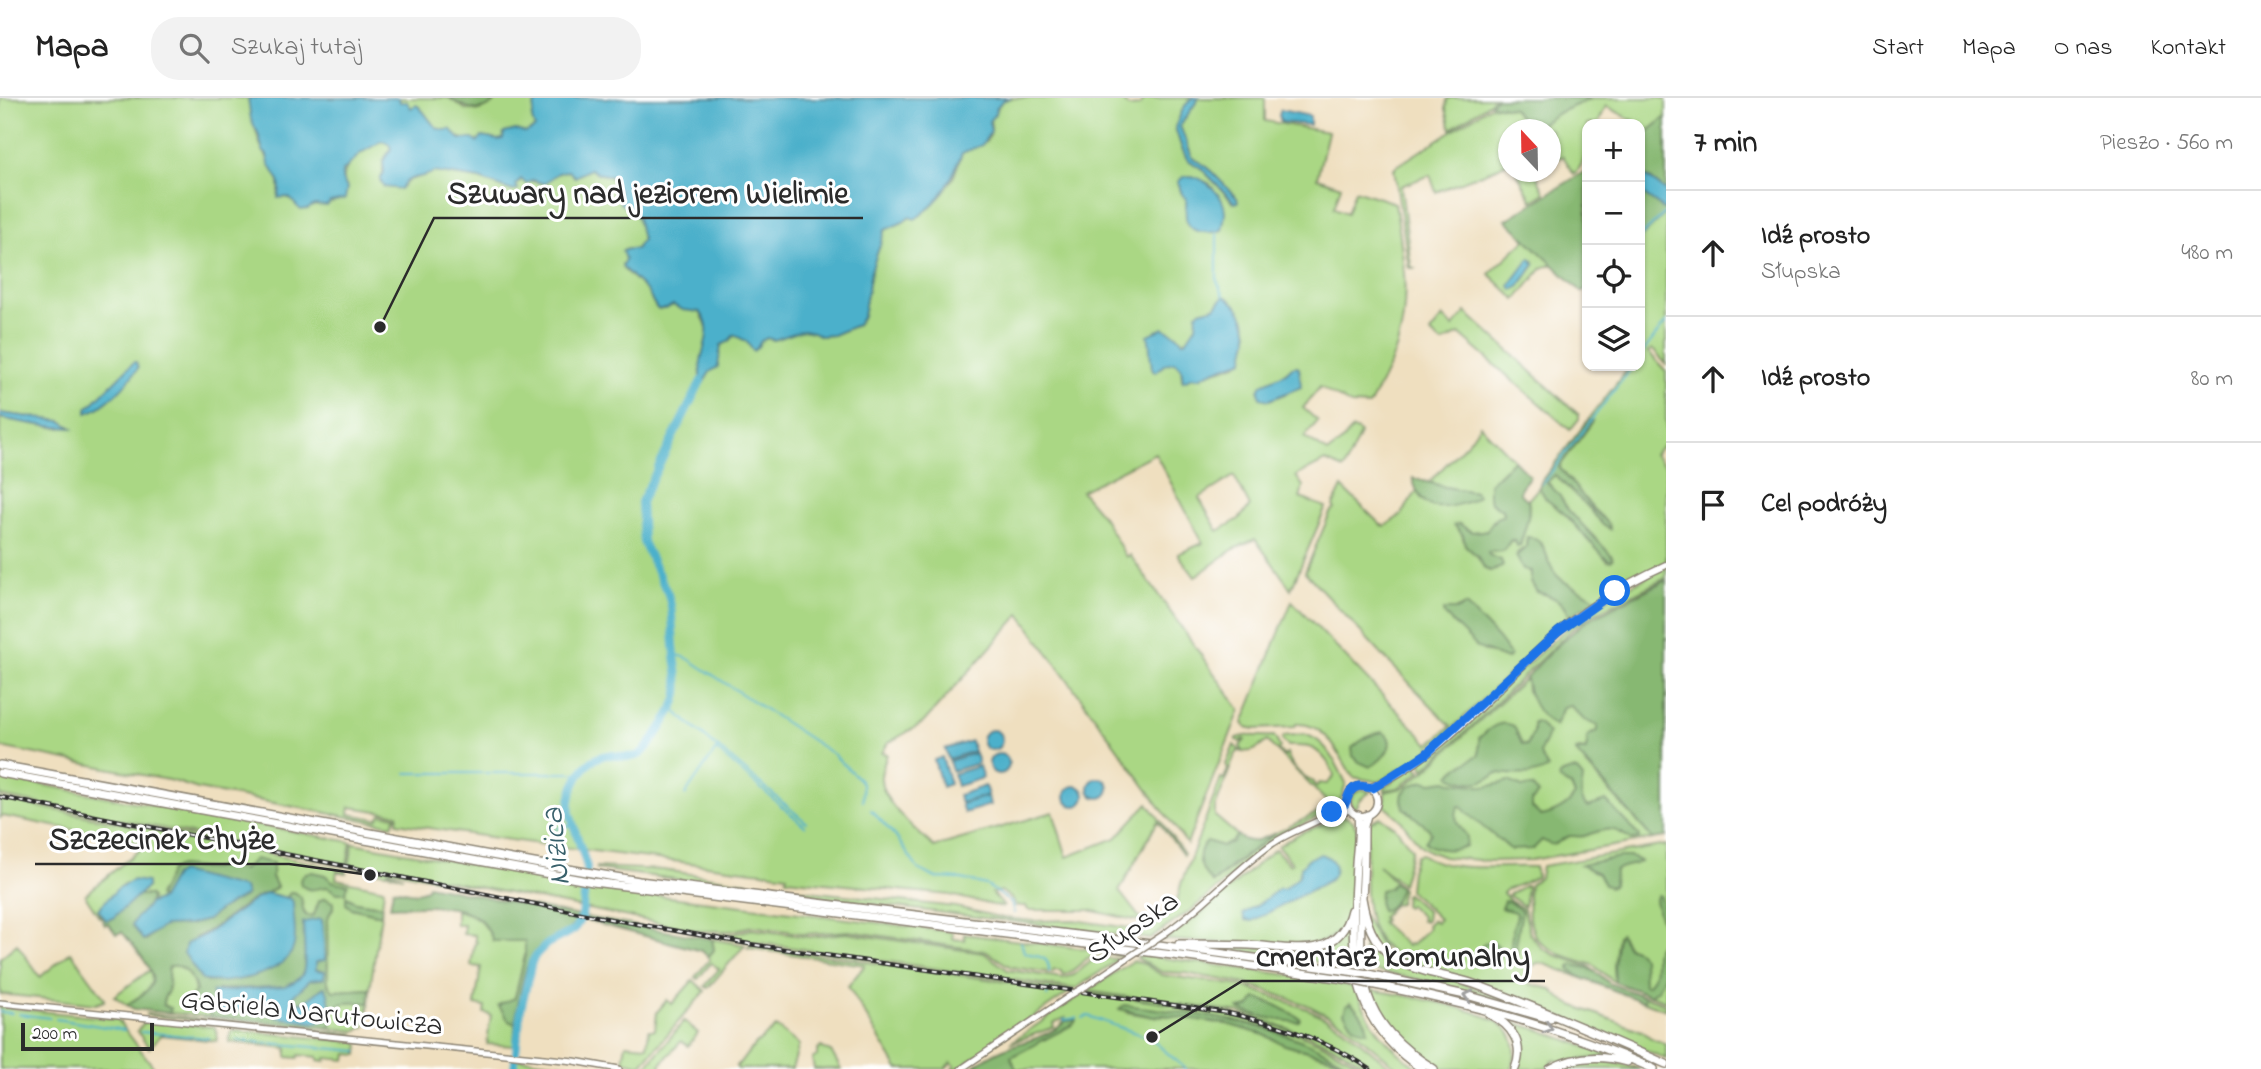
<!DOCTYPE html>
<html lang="pl">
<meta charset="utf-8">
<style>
body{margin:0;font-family:"Indie Flower",sans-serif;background:#f2f2f2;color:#222}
.controls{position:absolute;right:21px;top:21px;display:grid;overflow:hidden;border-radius:14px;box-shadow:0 2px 5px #0004}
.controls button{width:63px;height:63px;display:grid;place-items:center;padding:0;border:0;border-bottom:2px solid #e0e0e0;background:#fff;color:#222;font:35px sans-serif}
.compass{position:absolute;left:1498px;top:21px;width:63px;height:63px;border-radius:50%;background:#fff;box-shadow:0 2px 5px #0004;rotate:338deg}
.scale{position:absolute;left:21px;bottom:18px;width:133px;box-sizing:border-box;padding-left:7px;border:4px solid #2b2b2b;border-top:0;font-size:19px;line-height:24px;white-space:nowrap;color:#2b2b2b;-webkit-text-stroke:5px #fff;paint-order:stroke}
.stop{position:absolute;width:21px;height:21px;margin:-16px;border:5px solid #1a73e8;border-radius:50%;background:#fff}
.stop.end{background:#1a73e8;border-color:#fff;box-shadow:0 2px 7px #0008}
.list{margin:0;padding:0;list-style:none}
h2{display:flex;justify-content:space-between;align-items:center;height:91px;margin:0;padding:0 28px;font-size:30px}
h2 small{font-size:23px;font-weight:400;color:#767676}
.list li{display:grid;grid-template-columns:46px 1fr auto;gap:21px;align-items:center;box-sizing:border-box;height:126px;padding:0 28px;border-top:2px solid #e0e0e0}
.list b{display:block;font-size:26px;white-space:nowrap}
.list p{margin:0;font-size:23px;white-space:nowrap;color:#767676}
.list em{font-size:23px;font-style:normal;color:#767676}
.icon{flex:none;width:38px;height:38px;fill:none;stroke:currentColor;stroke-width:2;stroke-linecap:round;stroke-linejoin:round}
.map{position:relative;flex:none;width:1666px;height:971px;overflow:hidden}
header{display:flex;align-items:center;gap:42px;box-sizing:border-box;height:98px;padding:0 35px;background:#fff;border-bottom:2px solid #e0e0e0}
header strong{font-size:33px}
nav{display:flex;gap:38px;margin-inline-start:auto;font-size:24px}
.search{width:490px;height:63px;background:#f2f2f2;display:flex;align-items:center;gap:18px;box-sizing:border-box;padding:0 24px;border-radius:28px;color:#767676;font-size:26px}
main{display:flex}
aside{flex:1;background:#fff}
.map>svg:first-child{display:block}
</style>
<header>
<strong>Mapa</strong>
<div class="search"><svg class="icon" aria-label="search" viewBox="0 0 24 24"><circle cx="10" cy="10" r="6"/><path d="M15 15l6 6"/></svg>Szukaj tutaj</div>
<nav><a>Start</a><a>Mapa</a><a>O nas</a><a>Kontakt</a></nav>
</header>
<main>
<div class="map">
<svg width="1666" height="971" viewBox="0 0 1666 971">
<rect width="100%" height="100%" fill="#fff"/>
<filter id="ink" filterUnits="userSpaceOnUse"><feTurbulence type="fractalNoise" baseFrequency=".0143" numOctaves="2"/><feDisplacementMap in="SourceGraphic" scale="14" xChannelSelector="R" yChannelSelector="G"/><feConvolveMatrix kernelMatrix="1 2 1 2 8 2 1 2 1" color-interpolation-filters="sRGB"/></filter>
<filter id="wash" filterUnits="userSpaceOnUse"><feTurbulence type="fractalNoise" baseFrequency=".00686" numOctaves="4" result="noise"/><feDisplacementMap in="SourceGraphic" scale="28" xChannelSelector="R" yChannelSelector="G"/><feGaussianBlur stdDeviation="1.57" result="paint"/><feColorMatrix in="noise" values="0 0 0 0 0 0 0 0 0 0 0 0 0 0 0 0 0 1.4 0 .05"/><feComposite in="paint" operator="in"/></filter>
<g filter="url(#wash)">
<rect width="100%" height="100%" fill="#efdfbf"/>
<!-- green -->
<path fill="#aad784" stroke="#6a8158" stroke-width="2" fill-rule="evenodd" d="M0 0H248C250 15 255 28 259 43 264 60 285 79 278 98L291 100 296 107C315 108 337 110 347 90 334 69 365 51 382 43L389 45 391 51 383 63V78L400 91C411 76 420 82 434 74L479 81 513 93 517 92 516 87 521 81 545 86C553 78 558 73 569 73L575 79 590 71C611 83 618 72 620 105 640 119 639 119 642 143L636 151H624L625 162 622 167 623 171 647 193 655 208 659 212 673 207 700 214 708 231 724 240 730 241 736 237C744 242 759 244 767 240L774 242 803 232 813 234 821 238 833 237 857 227 863 218 871 173 885 132 903 124 940 99 954 78 962 55C973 49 989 47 991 33 992 28 990 24 990 20L1002 3 1011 0H1121L1128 9 1140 8 1145 0H1192L1184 9 1175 29 1181 48 1187 61 1202 71 1233 104 1237 100 1207 69 1192 59 1180 28 1199 0H1265V23L1328 34 1317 80 1341 88 1334 110 1347 115 1355 92 1395 105C1402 151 1411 198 1398 244 1392 267 1379 288 1369 308L1351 307 1320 289 1303 310 1318 323 1304 339 1328 354 1340 345 1353 331 1358 333 1360 336 1344 371 1325 363 1296 378 1303 388 1300 400 1326 409 1291 491 1255 441 1232 452 1195 479 1178 456 1203 445 1155 355 1081 393 1104 420 1126 459 1130 457 1240 612 1187 746 1020 516 923 625 888 645 882 655 887 656C885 663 882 670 881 678 879 704 917 732 934 749L1053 714 1067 759 1116 740 1148 705 1184 756 1183 757 1158 723 1119 793 1143 824 1089 812H1028L1026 808H1016L1012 801 1001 793 992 795 1004 808 1001 809 950 797 804 783 786 781 787 777C657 761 527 746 397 725L398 716 350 709 349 716 377 721 381 716 396 718 392 727 198 691 173 683 0 649V320L58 330 71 329 61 323 0 315ZM1187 78H1191L1209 85 1220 100 1225 114 1222 132 1219 134 1198 133 1187 125 1186 101 1181 94 1178 84ZM1226 199C1240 209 1249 224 1248 242 1248 246 1245 249 1244 253 1243 258 1247 259 1241 263 1230 272 1211 270 1200 280L1193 279 1182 282 1181 269 1175 264 1182 243 1188 241 1197 228V215L1203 212 1215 209ZM1297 268 1299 270 1301 281 1288 295 1269 302C1277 285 1280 275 1297 268ZM1234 378 1250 408 1239 421 1218 433 1199 400Z
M399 0H449L465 11 480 13 495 4 493 0H536L532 22 536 30 526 35 516 32 504 35 503 41 498 42 482 39 477 44C468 42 445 36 438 31 425 21 430 14 411 10L409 7 399 4Z
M1449 0H1497L1451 31 1446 11 1447 2Z
M1593 0H1661L1666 1V19L1640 40V26H1630L1634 23 1606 8 1598 26H1587C1587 44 1589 63 1574 76L1563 58 1551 64 1550 32H1508V64L1497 70 1436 94 1430 77 1401 88 1411 168 1414 170H1409L1394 70 1492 7 1513 10 1522 22 1534 30 1562 12Z
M1517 74H1535L1545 95 1532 103Z
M1666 115V266L1652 251 1648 254 1666 273V345L1654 356 1666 369V464L1596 501C1583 490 1562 488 1553 473 1548 464 1546 454 1542 446L1527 439 1526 449 1517 455 1523 470 1530 473V479L1537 494C1553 498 1563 502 1569 519L1443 639 1419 659 1379 684 1353 679C1339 658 1327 624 1296 626L1294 629 1255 631 1246 629 1243 625 1292 503 1429 646 1451 628 1386 561 1305 474 1330 415 1335 411 1333 408 1342 389 1381 427 1385 428 1401 417 1417 393 1429 407 1475 394 1445 389 1429 384 1469 343 1480 327 1514 362 1489 386V400L1491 404 1502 412 1504 417 1493 423 1487 432 1482 433 1472 434 1459 426 1465 447 1477 458 1485 471 1489 473 1496 472 1499 461 1491 460 1488 454 1503 453 1511 442 1521 446C1522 429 1532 420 1528 402L1539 389 1552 406 1566 417 1608 463 1612 458 1569 413 1559 397 1547 384 1554 376 1590 411 1603 427 1610 431 1609 426 1593 411 1559 369 1593 323 1588 322 1630 268H1640V255L1642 252 1640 250V140ZM1466 507 1503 559 1494 555 1485 554 1447 512 1449 514Z
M1526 141 1553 166 1542 170 1516 202 1489 176ZM1534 163 1535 167 1522 185 1510 187 1527 165Z
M1466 214 1579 317V321L1570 332 1459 236 1442 245 1430 235 1443 219 1453 229Z
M1666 469V480L1591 517 1573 530 1471 629 1424 671 1421 663 1577 521 1616 495Z
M1526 580 1527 593 1555 628 1563 609 1570 607 1579 617 1598 628 1596 634 1590 636 1586 652 1579 651 1585 666 1653 741 1531 762 1490 763 1444 759 1429 753 1420 747 1399 720 1385 708V694L1402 690 1425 673Z
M1304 636C1327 642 1336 665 1346 685L1338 709 1278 738 1194 810 1150 841 596 771V769L663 772 817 794 956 809 1003 820 1033 823 1074 822 1143 832 1167 818 1176 807 1181 786 1221 680 1224 681 1228 670 1226 667 1234 647 1240 653 1237 654 1234 660 1215 710V718L1237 737 1232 744 1199 762 1213 785 1276 735 1331 708 1267 643C1258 650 1254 655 1242 653L1240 648 1245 642 1244 641 1240 644 1236 641C1245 635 1262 639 1274 638L1280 649 1278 652 1284 658 1287 655C1291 668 1302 680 1314 684V687L1317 688 1319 685 1327 686 1334 679C1333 669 1322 655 1312 650 1306 647 1294 648 1288 648L1282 642 1284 638Z
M1415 667 1421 673 1398 690 1385 692 1384 690Z
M0 679 351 744 347 767 0 698Z
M1363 691 1370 694 1360 702 1355 712 1351 706C1350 698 1355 692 1363 691Z
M0 701 243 749V751L346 772V775L337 773 336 781 384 791 382 808 356 804 347 799 351 810 381 817 370 891 332 893 328 884 327 821 334 808 319 803 314 817 307 818C299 810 305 795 291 794L286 800 267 795 277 789 272 779 273 765 239 772 221 769 212 771 176 769 159 799 161 801 150 805 151 800 145 797H138L147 789 125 785 98 811 100 820 85 797 146 746 3 718 0 720Z
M1344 718 1353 723 1355 728 1357 729C1355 758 1358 815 1335 836 1326 844 1316 846 1305 849L1164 842 1200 816 1275 751 1290 767 1292 765 1278 748 1302 734Z
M1380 719 1395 729 1412 751 1402 786 1378 767 1402 791 1399 805 1394 806 1382 819 1384 822 1381 824 1407 848 1409 846 1412 847 1428 830 1427 827 1432 822 1436 824 1439 821 1409 792 1411 772 1416 757 1421 756C1449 776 1502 767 1535 769L1537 779 1506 792 1503 795 1510 803 1524 811 1530 836 1542 850 1555 857 1588 868 1610 886 1666 906V912L1542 865H1537L1529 871 1527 881 1530 886 1551 891 1560 900 1572 907 1642 933 1651 940 1666 946V961C1597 931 1527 905 1457 879 1442 873 1425 872 1410 865 1396 859 1381 849 1375 835 1359 803 1369 763 1366 729L1369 728 1370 724Z
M353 745 621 793 953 834 952 841 965 842 964 836 1127 856 1123 858C1111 856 1099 853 1088 860 1078 866 1075 874 1063 877L1061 873 1054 872 1053 875 1011 869 985 853 849 833 807 836 753 828 731 833H699L388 771V773L403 778 349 768Z
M1666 747V903L1613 883 1593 867 1562 857 1544 847 1535 838 1529 821 1528 797 1530 786 1540 780 1542 768Z
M1526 787 1527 788 1524 808 1508 797Z
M1407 796 1427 814 1426 823H1421L1422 819 1409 807 1406 809 1404 807 1405 797Z
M456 812C479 818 483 823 494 843H525V858L509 923 515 926 514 948 487 946 491 917 484 915 485 909 475 907 481 869 471 868 474 847 477 844 475 843V837L463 836 464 827H456Z
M1363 816 1385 856 1528 910 1431 884 1364 871 1367 860 1364 859Z
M1352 818 1351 840 1348 843 1351 848 1352 869 1206 848 1257 849 1302 854 1313 853 1326 849Z
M752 831 809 839 846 835 984 855 1008 872 1063 880 1074 877 1095 860 1119 861 1075 891 706 837 732 836Z
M712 841 745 847 708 890 705 888 719 871 711 865 698 881 695 879 710 861 708 859 714 852Z
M17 846 40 879 71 854 105 901 104 903 96 906 0 896V860Z
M750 847 1071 893 957 971H952L955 968 951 964 945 971H898L848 888 865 867 748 850Z
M1141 857 1297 878 1356 889C1367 925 1388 948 1418 971H1399L1345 926 1307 907 1247 886 1184 875 1162 874 1137 860Z
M1133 863 1144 866 1162 877 1243 888 1310 912 1343 929 1393 971H1373L1341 952 1309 937 1240 915 1087 893Z
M175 866C193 874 196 890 196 907L207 910 211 919 169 915 171 910 163 908C162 899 166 900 168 892 171 884 166 877 169 869Z
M150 872C157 891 141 897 127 907L114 898Z
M693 882 705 893 641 967 623 963 626 946 647 948 649 932H655L657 914 667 902 672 906Z
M1368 891C1397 897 1494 910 1509 934 1517 947 1516 958 1512 971H1438L1415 956 1403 942 1405 940 1403 938 1396 939 1380 918Z
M1084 895C1157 905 1233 910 1301 937 1325 946 1346 958 1368 971H973L1058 930 1064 923 1065 920 1053 925 1054 929 1010 945ZM1126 914C1179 917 1232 917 1283 935 1305 943 1326 956 1347 966L1330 959 1285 947 1265 937 1227 926 1163 917 1154 919Z
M369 905 365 929 355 933 330 930C333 924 330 918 332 912 337 902 359 905 369 905Z
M0 909 117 921 155 971H0Z
M146 916 354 936 353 938 146 917Z
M146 922 214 929 217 935V943L161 937 149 950 137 933Z
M1505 922 1540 932 1611 958 1560 964 1555 962 1552 963V967L1545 971H1518C1525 951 1520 936 1505 922Z
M684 923 698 935 688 948 681 943 660 967 662 971 645 970Z
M776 929 799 947 792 971H738L736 969 755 947Z
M236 932 356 944 359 947 358 957 347 956 346 962 326 960V963L318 962V959L299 957 298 960 287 959V950L229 944 231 934Z
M821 949 832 955 841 971H814L812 961 817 958V953Z
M517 960 604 971H516Z
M1596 962 1628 967 1640 971H1555L1580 963Z"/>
<!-- forest -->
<path fill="#87b872" stroke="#59724e" stroke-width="2" fill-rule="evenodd" d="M449 0H493L495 4C479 18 466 10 449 0Z
M1497 0H1593L1562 13 1534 30 1522 22 1513 10 1492 7 1491 4Z
M1666 19V93L1648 79 1640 81V40Z
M1587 72V189L1582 194 1506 122Z
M1640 94 1664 111 1666 110V115L1640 140Z
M1588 322 1593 323 1559 369 1593 411 1609 426 1610 431 1603 427 1590 411 1555 377 1547 384 1559 397 1569 413 1612 458 1613 461 1611 463 1603 458 1566 417 1546 401 1539 389 1542 382Z
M1514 362 1530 378 1521 389 1520 396 1528 402C1531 418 1524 433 1520 447L1517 448 1515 442H1511L1503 453 1488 454 1489 457 1501 462 1503 467 1502 469 1492 473 1485 471 1477 458 1465 447 1463 437 1454 427 1459 426 1472 434 1482 433 1487 432 1496 420 1504 417 1502 412 1491 404 1489 400V386Z
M1413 380 1445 389 1475 394 1478 398C1471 405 1442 412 1431 408 1421 404 1414 389 1413 380Z
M1527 439C1546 440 1545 459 1553 472 1562 488 1583 490 1596 501L1569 519C1563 502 1553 498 1537 494L1531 484V473L1523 471 1516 458 1526 449Z
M1666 482V739L1653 741 1576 654V652H1586L1588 638 1596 634 1598 628 1584 622 1570 607 1563 609 1555 628C1538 619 1528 598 1526 580L1552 552 1587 522Z
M1466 507 1498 541 1510 557 1507 561 1478 550 1443 515 1444 512H1456Z
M1533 624 1539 625 1548 636C1541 658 1534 649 1548 670 1534 680 1513 676 1497 675 1481 688 1468 686 1450 678 1457 667 1469 665 1479 656V640C1490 630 1499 621 1514 628L1522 646 1527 647 1533 635Z
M1383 634C1399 645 1383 662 1370 669L1359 664 1353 658 1352 650C1361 642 1371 635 1383 634Z
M1572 672 1577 673 1583 680C1582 690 1578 702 1588 709L1606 703 1639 738V741L1632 742C1611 726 1606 731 1584 738 1578 740 1573 736 1567 739 1553 745 1558 751 1542 742L1533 751 1511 752C1495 736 1474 725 1461 708L1458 709C1453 722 1459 729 1467 738L1466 748C1455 753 1434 753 1425 744L1431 735 1429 731 1404 710 1402 702 1403 695 1409 688 1424 683 1432 685 1446 683 1486 689 1509 683 1522 689H1533L1538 696 1532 703V710L1541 718C1553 716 1569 708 1575 697L1571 688 1560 682 1559 678 1563 675Z
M1276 735 1235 765 1213 785C1201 774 1193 756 1207 743L1222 748 1232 744 1237 737C1251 749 1261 740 1276 735Z
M1619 759H1631L1640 763C1634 769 1623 766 1615 773L1614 787 1610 789 1604 787 1598 775 1580 767Z
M255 761 273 765 272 779 277 789C271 794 264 795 257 799 235 811 218 830 195 840L207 884 248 880 291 854 294 846 293 804 286 800 291 794H294L301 799 304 815 307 818 314 817 319 803 325 800 334 805V808L327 821 328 887 333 893 370 891 369 905C359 905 338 902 333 912 330 918 333 924 330 930L211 919 207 910 193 905 192 898 196 893C194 881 183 863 169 869 166 877 171 884 168 892 166 899 162 899 163 907L171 911 169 915 134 911 127 907C135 901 149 894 152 885 157 873 129 843 122 834L116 836 108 825 105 827 99 814 103 819 110 822 138 797H149L151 800C149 811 137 817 132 827L143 842H146L158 830 164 828 188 827 207 822 221 811 246 797 174 778 161 801 158 798 171 772 180 768 212 771 221 769 243 772ZM303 824 316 864 315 872H323L322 881 310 882 293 897V902C308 909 313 895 324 889L326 891 329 913 316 925 277 919 271 911C253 904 237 918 216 913L213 904 217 892 285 888C292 885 300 882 303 875 307 864 303 837 303 824Z
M312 774 325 777C334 785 334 785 348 786L346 795H337L327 789C316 790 310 795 301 787L300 782 305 775Z
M1393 785 1400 789C1397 800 1392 811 1381 813L1379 807 1380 792 1389 790Z
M428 787 579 818C573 836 549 839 537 852 521 870 519 903 515 926L509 923 498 907 515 900 525 858V843H493C490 835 485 825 478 820 457 804 415 808 390 809L393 791 415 795 427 791Z
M1658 797 1660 798 1666 820V875L1657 892 1650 897 1615 884 1614 868 1618 838 1620 836 1628 849 1639 854 1643 860 1644 887H1648C1656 877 1655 868 1655 856 1655 849 1661 846 1662 840 1666 828 1657 814 1655 802Z
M346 799 356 804 382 808 381 817 351 810 346 806Z
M1504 803 1509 804 1522 813 1516 847 1518 856 1515 858 1511 857 1510 853 1513 830 1517 818 1515 814 1501 810Z
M585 819 712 841 714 852 708 859 702 853 584 822Z
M1480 854a10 10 0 1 1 20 0a10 10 0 1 1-20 0Z
M1573 867 1588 870 1600 877 1610 886 1645 899 1644 902 1641 903 1578 878 1570 872V869Z
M1256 900 1276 907 1300 920 1299 923C1287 925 1250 917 1239 911L1249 909Z
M1350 905C1359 911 1367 923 1368 933 1356 933 1350 924 1344 915L1346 908Z
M1124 907C1203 917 1284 924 1353 969L1330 959 1285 947 1265 937 1227 926 1163 917 1154 919 1119 911Z
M1076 922 1074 926 1011 959 1016 971H970C979 965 989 957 999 953 1017 944 1052 940 1065 923Z"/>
<!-- water -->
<path fill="#4cb0cb" stroke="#3c6e7b" stroke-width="2" d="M248 0H399L400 4H407L411 10 416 7C428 13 432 37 450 31L460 41H473L477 44 482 39 498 42 503 41 504 35 516 32 526 35 535 30 532 22 536 0H1011L1002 3 996 10 995 16 989 23 991 33 982 47 962 55C951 82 942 104 915 121L909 119 903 124 885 132 871 173 863 218 857 227 833 237 820 238 813 234 803 232 774 242 767 240 761 243 757 250 753 253 746 243 734 237 728 244 721 247 718 269 710 274 704 284 700 281C700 275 700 269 701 263 704 245 714 230 700 214L683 212 673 207 666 211H657L647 193 622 169 625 161 622 153 628 151H636L642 142 637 118 620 105 619 92 611 78 597 75 590 71 575 79 569 73C558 73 553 78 545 86L533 82 526 86 521 81 516 87 518 91 513 93 479 81 434 74C420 82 410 75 400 91L384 89 380 82 384 74 383 63 391 51 389 46 382 43 361 55 343 73 342 81 347 90 345 101 330 104 327 108 314 107 308 111 301 112C290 104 295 97 278 100L280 91 279 83 269 66 267 57 263 53 258 35 251 22Z
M1192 0H1199L1180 28 1192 59 1207 69 1237 100 1238 104 1235 105 1202 71 1187 61 1181 48 1175 29 1184 9Z
M1281 12 1310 18V27L1281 24 1279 17Z
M1191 78C1206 80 1225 99 1225 114 1225 120 1223 127 1222 132 1212 136 1192 136 1187 124 1184 117 1187 108 1186 101L1182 96 1178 84 1183 79Z
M1645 78 1666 93V110L1664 111 1640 94V81Z
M1530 160 1535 166 1519 189 1512 192 1510 187Z
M1224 198C1241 207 1247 221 1248 240 1248 244 1244 255 1244 262 1233 266 1206 274 1200 280L1193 279 1183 283 1181 269 1175 264 1165 266 1156 274 1153 273C1149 261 1151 249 1148 237L1163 230 1177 237 1182 243H1186L1196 228 1197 215 1203 212 1215 209Z
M134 264H136L138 270C128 285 105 310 87 315V311Z
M1297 268 1299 270 1301 289 1269 302 1260 300 1259 292 1262 286 1286 275 1292 269Z
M0 315 61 323 72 330C48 329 24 325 0 320Z
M982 642a10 10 0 1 1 20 0a10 10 0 1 1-20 0Z
M971 643 974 653 948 661 945 651Z
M975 655 978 665 952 673 949 663Z
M989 666a10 10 0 1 1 20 0a10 10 0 1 1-20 0Z
M942 659 950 686 942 689 934 662Z
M979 668 983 680 957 688 953 676Z
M1089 690a10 10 0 1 1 20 0a10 10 0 1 1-20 0Z
M985 688 988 697 961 705 958 697Z
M1065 698a10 10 0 1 1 20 0a10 10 0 1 1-20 0Z
M988 698 990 707 964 715 961 706Z
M1321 756C1335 760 1339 771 1330 782L1252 823 1245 822 1243 816 1254 808 1255 809 1280 790 1284 791 1299 778 1301 769 1308 761Z
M180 774 244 790 246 797 221 811 207 822 188 827 164 828 143 842 132 827 136 820 150 805 161 801 174 778Z
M133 782 147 784V789L113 820 106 822 98 811 117 791Z
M267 795 291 801 293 804C293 818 298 840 292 853 280 877 226 888 202 882L184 855 186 846 206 836 258 799Z
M320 821 322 822 325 860V862L316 864V872L325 873 324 880 310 882 292 899 296 904 303 905 324 889C331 896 330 911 327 921L316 925 276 919 271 911C253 904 237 917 216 913L213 904 212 894 285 888C292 885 300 882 303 875 307 864 303 837 303 824Z"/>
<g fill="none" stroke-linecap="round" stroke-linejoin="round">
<!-- stream -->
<path stroke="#4cb0cb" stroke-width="2" d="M1217 134V183L1224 198
M1640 139 1666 114
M1640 258 1666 224
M1542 386 1633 268
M675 556 687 560 833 656 860 682 862 686 863 703
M672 611 806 724
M716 652 805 728
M406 675H581
M685 697 718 649
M871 712 897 740 918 771 936 780 962 781 986 787 1011 804 1014 815
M549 752 557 730 573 727
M1021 844 1024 854C1037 859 1050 857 1049 874
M1047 898 1048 893
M0 914 12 915
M19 916 50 920
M1083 920 1088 918 1150 940 1186 971
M56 921 124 932
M1064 922 1077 920
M141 934 209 940
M236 942 358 953"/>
<!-- river -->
<path stroke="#4cb0cb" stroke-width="8" d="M514 971 521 911 532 864 536 857 547 846 574 832 582 819 587 769 570 716C567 694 583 660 607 657 617 656 629 662 639 657 649 652 674 611 677 600 681 587 676 570 675 557 673 541 673 524 671 508L668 496 643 444 641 404 701 283"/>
</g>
</g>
<g filter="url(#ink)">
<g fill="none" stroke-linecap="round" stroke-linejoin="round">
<!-- secondary casing -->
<g stroke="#8d8575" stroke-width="8">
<path id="secondary" d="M1334 716 1350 712
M1164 836C1203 809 1234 773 1272 746 1295 730 1329 722 1347 704
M1086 888 1123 863
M0 905 574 963 619 971
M961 971 1074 895"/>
</g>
<!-- primary casing -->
<g stroke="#8d8575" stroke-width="9">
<path id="primary" d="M1347 703a15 15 0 1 1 30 0a15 15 0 1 1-30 0Z
M1370 690C1440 660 1491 595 1546 545 1581 512 1622 487 1666 467"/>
</g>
<!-- motorway casing -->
<g stroke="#8d8575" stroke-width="10">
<path id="motorway" d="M0 667 545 767 639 783 1159 847 1349 873
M0 675 593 784 1188 859 1351 882
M1358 717C1360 733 1357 749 1356 765 1352 850 1342 918 1422 971
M1367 717 1364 728C1364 751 1364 775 1362 798 1358 880 1358 923 1434 971
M1362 800C1366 823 1372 845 1393 859 1415 875 1448 877 1474 886 1539 910 1603 938 1666 966
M1179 846C1203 846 1227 846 1250 847 1288 849 1339 865 1351 812
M1368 876 1470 898 1550 921
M1370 886C1468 905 1563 930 1654 971
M1489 916C1512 927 1525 946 1515 971
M1550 971C1574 958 1601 957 1627 964"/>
</g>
<!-- secondary -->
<use href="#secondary" stroke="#fff" stroke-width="5"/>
<!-- primary -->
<use href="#primary" stroke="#fff" stroke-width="6"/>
<!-- motorway -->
<use href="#motorway" stroke="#fff" stroke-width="7"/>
<!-- rail casing -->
<g stroke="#2b2b2b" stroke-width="4.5">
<path id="rail" d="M0 699 610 821 749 846 1228 915C1279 926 1327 942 1370 971"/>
</g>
<!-- rail -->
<use href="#rail" stroke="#fff" stroke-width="2" stroke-dasharray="5" stroke-linecap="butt"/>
<!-- secondary-bridge casing -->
<g stroke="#8d8575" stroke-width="8" stroke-linecap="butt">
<path id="secondary-bridge" d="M1123 863 1164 836
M1074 895 1086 888"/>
</g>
<!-- motorway-bridge casing -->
<g stroke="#8d8575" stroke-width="10" stroke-linecap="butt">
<path id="motorway-bridge" d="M1349 873 1368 876
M1351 882 1370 886"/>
</g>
<!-- secondary-bridge -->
<use href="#secondary-bridge" stroke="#fff" stroke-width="5"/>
<!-- motorway-bridge -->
<use href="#motorway-bridge" stroke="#fff" stroke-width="7"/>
</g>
<!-- one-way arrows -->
<defs><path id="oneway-chevron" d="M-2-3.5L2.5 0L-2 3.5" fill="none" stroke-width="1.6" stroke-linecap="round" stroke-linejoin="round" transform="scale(1.75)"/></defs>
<g stroke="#a0a0a0">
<use href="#oneway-chevron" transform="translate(1468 898) rotate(-166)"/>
<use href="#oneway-chevron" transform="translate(1548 930) rotate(18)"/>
</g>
</g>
<g fill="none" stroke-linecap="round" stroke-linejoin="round" filter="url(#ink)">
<!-- route -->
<path stroke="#1a73e8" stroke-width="9" d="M1332 714 1345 706 1350 694 1354 690 1359 688 1373 690 1426 656 1558 534 1615 493"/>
</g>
<g text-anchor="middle" stroke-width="6" stroke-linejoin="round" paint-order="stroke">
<!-- street labels -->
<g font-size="30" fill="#2b2b2b" stroke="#fff">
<text transform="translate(1132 828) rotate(-35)" y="10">Słupska</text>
<text transform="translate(312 913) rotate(6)" y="10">Gabriela Narutowicza</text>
</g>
<!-- water labels -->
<g font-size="32" font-style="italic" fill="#38606b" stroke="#fff">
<text transform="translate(554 749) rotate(-96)" y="11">Nizica</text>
</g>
</g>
<!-- callouts -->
<path fill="none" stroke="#2b2b2b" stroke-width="2.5" d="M380 229L434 120H863M370 777L289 766H35M1152 939L1242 883H1545"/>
<g fill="#2b2b2b" stroke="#fff" stroke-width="2.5">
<circle cx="380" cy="229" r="7"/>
<circle cx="370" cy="777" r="7"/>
<circle cx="1152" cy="939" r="7"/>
</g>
<g font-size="32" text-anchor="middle" font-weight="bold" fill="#2b2b2b" stroke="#fff" stroke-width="6" stroke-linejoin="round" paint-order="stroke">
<text x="648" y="105">Szuwary nad jeziorem Wielimie</text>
<text x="162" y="751">Szczecinek Chyże</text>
<text x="1393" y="868">cmentarz komunalny</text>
</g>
</svg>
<div class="controls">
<button>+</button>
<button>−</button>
<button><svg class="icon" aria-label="locate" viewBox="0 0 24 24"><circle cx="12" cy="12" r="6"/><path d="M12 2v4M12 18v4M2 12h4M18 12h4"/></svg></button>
<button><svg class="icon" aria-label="layers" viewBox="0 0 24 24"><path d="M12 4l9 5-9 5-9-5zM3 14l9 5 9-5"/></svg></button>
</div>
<svg class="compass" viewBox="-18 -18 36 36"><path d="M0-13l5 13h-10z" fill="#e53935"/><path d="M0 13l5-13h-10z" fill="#767676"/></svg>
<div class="scale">200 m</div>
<div class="stop" style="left:1615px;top:493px"></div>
<div class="stop end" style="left:1332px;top:714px"></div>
</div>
<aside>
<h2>7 min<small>Pieszo · 560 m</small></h2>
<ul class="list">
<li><svg class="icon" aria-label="ahead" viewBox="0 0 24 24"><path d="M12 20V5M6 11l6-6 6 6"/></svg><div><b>Idź prosto</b><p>Słupska</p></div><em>480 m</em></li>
<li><svg class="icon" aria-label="ahead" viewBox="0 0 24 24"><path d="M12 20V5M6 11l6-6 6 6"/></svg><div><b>Idź prosto</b></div><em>80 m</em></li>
<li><svg class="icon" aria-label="arrive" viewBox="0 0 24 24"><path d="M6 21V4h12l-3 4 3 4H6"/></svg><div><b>Cel podróży</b></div></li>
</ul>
</aside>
</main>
